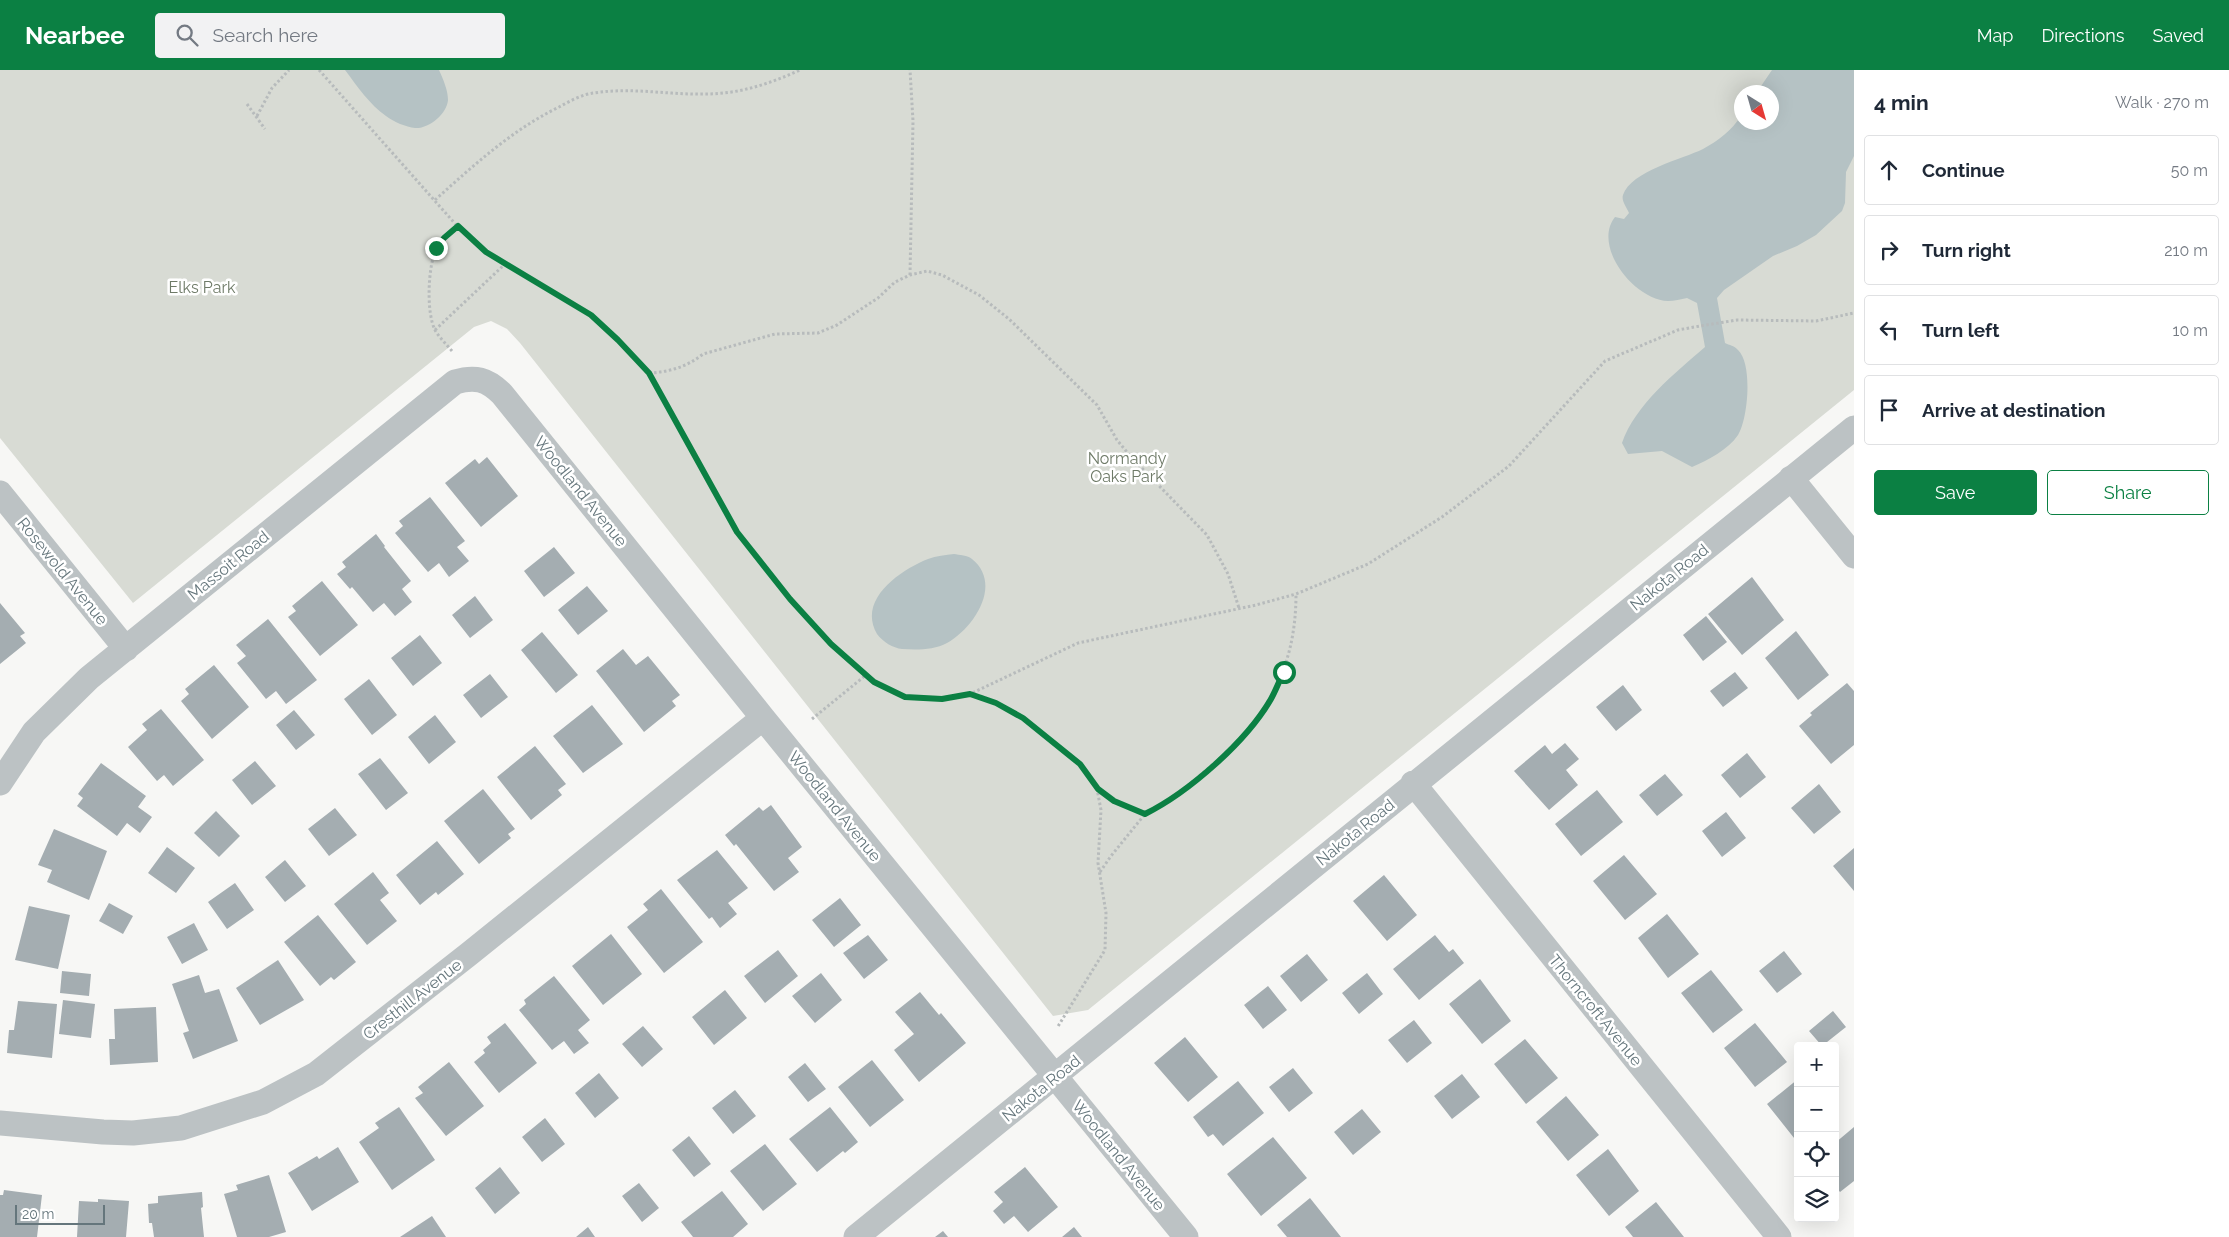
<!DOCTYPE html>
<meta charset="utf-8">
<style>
body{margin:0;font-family:Raleway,sans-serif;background:#f2f2f3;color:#1f2937}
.controls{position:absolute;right:15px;bottom:15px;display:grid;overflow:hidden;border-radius:5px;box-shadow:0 5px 20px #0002}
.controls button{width:45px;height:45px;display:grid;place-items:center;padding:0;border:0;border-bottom:1px solid #e0e1e3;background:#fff;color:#1f2937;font:25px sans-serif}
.compass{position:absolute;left:1734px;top:15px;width:45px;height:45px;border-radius:50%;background:#fff;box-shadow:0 5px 20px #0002;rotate:143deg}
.scale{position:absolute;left:15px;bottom:12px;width:90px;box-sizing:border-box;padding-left:5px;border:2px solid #65767c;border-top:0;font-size:14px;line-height:18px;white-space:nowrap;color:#65767c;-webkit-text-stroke:4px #fff;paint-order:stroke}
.stop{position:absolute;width:15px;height:15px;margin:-11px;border:4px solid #0b8043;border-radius:50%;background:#fff}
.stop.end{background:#0b8043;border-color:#fff;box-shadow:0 1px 5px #0008}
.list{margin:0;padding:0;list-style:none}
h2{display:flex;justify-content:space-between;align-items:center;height:65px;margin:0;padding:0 20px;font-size:21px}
h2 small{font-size:16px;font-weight:400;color:#747a83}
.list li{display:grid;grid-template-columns:32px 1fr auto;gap:15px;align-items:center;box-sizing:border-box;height:70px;margin:0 10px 10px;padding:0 10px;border:1px solid #e0e1e3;border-radius:5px}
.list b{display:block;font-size:19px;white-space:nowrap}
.list em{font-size:16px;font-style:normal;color:#747a83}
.actions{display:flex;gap:10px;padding:15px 20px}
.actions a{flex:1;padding:11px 0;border:1px solid #0b8043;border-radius:5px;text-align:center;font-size:18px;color:#0b8043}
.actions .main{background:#0b8043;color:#fff}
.icon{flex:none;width:28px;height:28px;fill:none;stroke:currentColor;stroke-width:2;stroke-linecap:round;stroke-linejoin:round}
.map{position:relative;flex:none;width:1854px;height:1167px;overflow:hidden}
header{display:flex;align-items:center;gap:30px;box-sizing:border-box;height:70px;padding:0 25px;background:#0b8043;color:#fff}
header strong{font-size:24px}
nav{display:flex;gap:28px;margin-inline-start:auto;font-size:18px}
.search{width:350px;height:45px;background:#f2f2f3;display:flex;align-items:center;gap:12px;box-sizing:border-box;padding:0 18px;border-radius:5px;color:#747a83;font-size:19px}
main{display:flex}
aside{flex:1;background:#fff}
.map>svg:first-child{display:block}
</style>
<header>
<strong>Nearbee</strong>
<div class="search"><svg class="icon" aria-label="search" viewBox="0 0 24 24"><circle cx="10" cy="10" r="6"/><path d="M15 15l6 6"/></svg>Search here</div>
<nav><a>Map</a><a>Directions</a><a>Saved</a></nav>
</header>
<main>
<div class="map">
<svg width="1854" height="1167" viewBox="0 0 1854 1167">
<rect width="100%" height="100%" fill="#f7f7f5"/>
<!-- green -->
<path fill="#d8dbd4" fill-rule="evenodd" d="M0 0H1854V320L1088 940 1053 946 520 273 507 259 491 251 474 257 133 533 0 368ZM1742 22H1772V52H1742Z"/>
<!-- water -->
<path fill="#b5c2c4" d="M345 0H439C443 9 448 20 448 30 447 44 429 59 415 58 406 57 394 52 386 46 370 35 357 16 345 0Z
M1772 0H1854V86L1846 102 1845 133 1842 141 1816 165 1797 176 1773 186 1724 220 1717 228 1725 273C1729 275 1735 276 1738 280 1753 294 1748 349 1738 365 1728 380 1708 390 1692 397L1662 381 1628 384 1622 373C1635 335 1675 303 1705 277L1697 233 1687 228C1681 229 1674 231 1668 231 1634 230 1592 176 1615 147L1624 149 1629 143C1627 138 1621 131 1623 125 1631 101 1683 89 1703 79 1718 71 1732 60 1741 46L1742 52H1772V22H1757Z
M954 484C959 485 968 485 972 489 1003 514 974 558 947 573 934 580 917 580 902 579 893 578 883 572 877 564 857 530 900 500 928 489 936 486 946 485 954 484Z"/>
<!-- building -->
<path fill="#a4adb1" d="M487 387 518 426 481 457 445 413 475 389 479 394Z
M430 427 465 471 457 477 469 491 449 507 439 493 428 502 395 463 403 456 399 451Z
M376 464 385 476 384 477 411 511 402 519 412 532 395 546 384 533 373 542 352 517 350 519 337 504 346 497 342 492Z
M554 477 575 503 544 527 524 501Z
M1752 507 1784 550 1742 585 1708 544Z
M322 511 358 555 320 586 288 547 296 541 292 536Z
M587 516 608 541 578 565 558 540Z
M475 526 493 550 470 568 452 545Z
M0 533 25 563 20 566 26 573 0 594Z
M1706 546 1727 572 1703 591 1683 565Z
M268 549 317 610 286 634 276 621 266 629 237 593 246 586 236 575Z
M1796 561 1829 605 1798 630 1765 588Z
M542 562 578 605 556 623 521 580Z
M420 565 442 593 413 616 391 588Z
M623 579 636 595 648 586 680 625 672 631 676 636 644 662 596 601Z
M214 595 249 637 212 669 181 631 189 624 185 619Z
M1735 602 1748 618 1723 637 1710 621Z
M490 604 508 627 481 648 463 625Z
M369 609 397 645 372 665 344 629Z
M1847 613 1854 621V675L1831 694 1799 656 1812 645 1810 643Z
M1623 615 1642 640 1616 661 1596 637Z
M592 635 623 674 583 703 553 666Z
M161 639 204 690 173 716 164 705 157 711 128 677 147 660 142 654Z
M294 640 315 665 296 680 276 655Z
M435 645 456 672 429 694 408 667Z
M1565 673 1579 689 1566 700 1578 715 1549 740 1514 701 1545 675 1552 684Z
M535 676 566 714 558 720 562 725 531 750 497 707Z
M1747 683 1766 707 1740 728 1721 705Z
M380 688 408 723 386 740 358 704Z
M255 691 276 716 252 735 232 710Z
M101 693 146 726 138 737 152 747 140 763 127 753 117 766 77 736 83 728 78 724Z
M1665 704 1683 725 1657 746 1639 725Z
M1819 714 1841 742 1814 764 1791 738Z
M483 719 515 759 508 764 511 768 479 794 444 751Z
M1597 720 1623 752 1581 786 1555 754Z
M771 735 802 777 788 788 799 802 774 821 736 774 734 776 725 765 759 737 763 741Z
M335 738 357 765 329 786 308 759Z
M216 741 240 766 219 787 194 763Z
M1726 742 1746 768 1722 787 1702 761Z
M54 759 107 781 89 830 47 812 52 800 38 795Z
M437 771 464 804 438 825 436 822 420 835 396 805Z
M167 777 195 798 176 823 148 803Z
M1854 778V821L1833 796Z
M717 780 748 818 728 833 737 844 720 858 712 847 709 849 677 810Z
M1624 785 1657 824 1625 850 1593 811Z
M285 790 306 816 285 832 265 807Z
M373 802 389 823 380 830 397 851 367 875 334 834Z
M1384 805 1417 845 1387 871 1353 831Z
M235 813 254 840 227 859 208 832Z
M661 819 703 872 664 903 627 857 648 840 643 834Z
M840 828 861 855 834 877 812 850Z
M109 833 133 846 123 864 99 851Z
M29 836 70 845 58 899 15 890Z
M1667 844 1699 884 1668 908 1638 868Z
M318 845 356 892 334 910 331 907 320 916 284 872Z
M194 853 208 880 182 894 167 867Z
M611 864 642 904 603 935 572 896Z
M868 865 888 890 864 909 843 883Z
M1435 865 1449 882 1453 879 1464 893 1419 930 1393 899Z
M778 880 798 906 765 933 744 906Z
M1784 881 1802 904 1777 923 1759 901Z
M1307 884 1328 910 1301 932 1280 906Z
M278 890 304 930 260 955 236 918Z
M1711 900 1743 940 1713 963 1681 923Z
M62 901 91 904 89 926 60 923Z
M821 903 842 930 815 953 792 926Z
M1367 903 1383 924 1359 944 1342 923Z
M199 905 205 923 219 919 238 971 193 989 183 963 189 961 172 914Z
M554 906 590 950 578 960 589 973 574 984 564 971 552 980 519 940 526 934 524 930Z
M1480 909 1511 951 1482 974 1449 934Z
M1268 916 1287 940 1263 959 1244 935Z
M725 920 747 948 714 975 692 947Z
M920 922 939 945 941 943 966 973 919 1012 894 980 914 964 895 942Z
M63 930 95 934 91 968 59 964Z
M18 931 57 934 52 988 7 983 9 960H14Z
M156 937 158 992 110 995 109 969H115L114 939Z
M1833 941 1846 957 1822 976 1809 961Z
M1414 950 1432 973 1407 993 1388 970Z
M505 953 537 993 499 1023 474 992 485 983 483 980 491 973 487 967Z
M1755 953 1787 992 1755 1017 1724 978Z
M643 956 663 979 642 997 622 974Z
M1185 967 1218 1007 1188 1032 1154 993Z
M1525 969 1558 1008 1526 1034 1494 994Z
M872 990 904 1030 870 1057 838 1017Z
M449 992 484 1036 446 1066 415 1028 423 1023 418 1017Z
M805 993 826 1019 808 1032 788 1007Z
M1293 998 1313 1023 1289 1042 1269 1017Z
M599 1003 619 1028 595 1048 575 1023Z
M1462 1004 1480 1027 1452 1049 1434 1026Z
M1798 1009V1073L1767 1034Z
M1238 1011 1264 1043 1223 1076 1213 1064 1208 1067 1193 1047Z
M735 1020 756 1046 733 1064 712 1038Z
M1566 1026 1599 1065 1568 1091 1536 1052Z
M399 1037 435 1090 392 1120 359 1072 379 1058 375 1053Z
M830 1037 858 1072 845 1083 843 1081 817 1102 789 1069Z
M1362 1039 1381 1062 1353 1085 1334 1062Z
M545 1048 565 1074 542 1092 522 1067Z
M1854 1057V1111L1840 1122 1835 1116V1073Z
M689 1066 711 1094 694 1107 672 1080Z
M1273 1067 1307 1108 1261 1146 1227 1104Z
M765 1074 797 1114 763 1141 730 1101Z
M338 1077 359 1112 312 1141 288 1103 317 1086 319 1089Z
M1608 1079 1639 1121 1609 1146 1576 1105Z
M500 1097 520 1123 495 1144 475 1118Z
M1025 1097 1058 1137 1028 1162 1014 1146 1004 1154 993 1141 1003 1132 994 1122Z
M269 1105 286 1162 269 1167H237L224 1124 238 1120 236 1115Z
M639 1113 659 1138 642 1152 622 1126Z
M4 1120 42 1125 37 1167H0V1125H3Z
M722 1121 748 1154 733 1167H693L681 1152Z
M202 1122 203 1137 201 1138 204 1167H154L152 1153H149L148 1134 158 1133V1126Z
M1310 1128 1341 1167H1287L1277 1155Z
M98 1129 129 1131 126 1167H77L79 1131 98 1132Z
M1656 1132 1684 1167H1633L1625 1157Z
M432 1146 446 1167H400Z
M588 1157 595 1167H576Z
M1074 1157 1082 1167H1062Z
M943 1161 948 1167H935Z"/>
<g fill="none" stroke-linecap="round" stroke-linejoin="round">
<!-- path -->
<path stroke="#b7bbbc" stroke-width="3" stroke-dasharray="2.5 2.5" stroke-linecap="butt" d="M319 0 458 157 486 182 591 245 618 270 649 303 737 462 790 529 831 573 866 605 874 611 905 627 943 629 970 624 1078 573 1256 535 1296 524 1368 494 1442 447 1509 396 1605 291 1678 260 1700 256 1737 250 1816 251 1854 243
M247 34 265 59
M257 46 272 18 289 0
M435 130C474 95 512 60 559 37 570 31 583 24 594 23 632 17 668 25 705 24 739 24 769 14 800 0
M910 205 913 51 910 0
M435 260 505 194
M452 281C446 274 439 267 435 260 426 242 428 197 436 179 441 170 451 163 458 157
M649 303C669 302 687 297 703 284L775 264 818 263 837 255 878 228 895 212 910 205 927 201 942 205 979 225 1009 249 1097 335 1117 370 1131 387 1207 465 1228 504 1239 538
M971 624 984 627 1023 648 1080 694 1097 719 1101 740 1098 793 1106 843 1105 880 1057 958
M812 649 866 605
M1098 719 1114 731 1145 744C1167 733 1185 718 1204 702 1263 653 1296 603 1296 524
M1100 802 1111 786 1145 744"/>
<!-- minor -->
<path stroke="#bcc2c4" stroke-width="25" d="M1791 408 1854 486
M0 423 126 579
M0 713 34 662 89 608 455 312C475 306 487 309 502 324L763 648 1186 1167
M1413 713 1779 1167
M0 1053 103 1062 133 1063 181 1058 263 1032 316 1004 469 884 763 648
M856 1167 1854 358"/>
</g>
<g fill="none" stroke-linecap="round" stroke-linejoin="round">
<!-- route -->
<path stroke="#0b8043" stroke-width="6" d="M436 178 444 168 458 156 486 182 591 245 618 270 649 303 737 462 790 529 831 574 874 612 905 627 942 629 970 624 996 633 1023 648 1080 694 1098 719 1114 731 1145 744C1189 722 1246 672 1271 629 1276 620 1279 611 1284 602"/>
</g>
<g text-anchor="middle" stroke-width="5" stroke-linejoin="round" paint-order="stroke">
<!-- park labels -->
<g font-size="16" fill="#6e7a67" stroke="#fff">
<text x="202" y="223">Elks Park</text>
<text x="1127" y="394">Normandy<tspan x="1127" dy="18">Oaks Park</tspan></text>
</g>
<!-- street labels -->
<g font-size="16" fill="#65767c" stroke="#fff">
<text transform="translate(581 421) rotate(51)" y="6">Woodland Avenue</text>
<text transform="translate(228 495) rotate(-39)" y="6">Massoit Road</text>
<text transform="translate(63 501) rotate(51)" y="6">Rosewold Avenue</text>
<text transform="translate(1669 507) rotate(-39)" y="6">Nakota Road</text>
<text transform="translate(835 736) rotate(51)" y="6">Woodland Avenue</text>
<text transform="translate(1355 762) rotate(-39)" y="6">Nakota Road</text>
<text transform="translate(412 929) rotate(-38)" y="6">Cresthill Avenue</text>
<text transform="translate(1596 940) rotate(51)" y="6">Thorncroft Avenue</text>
<text transform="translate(1041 1018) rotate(-39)" y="6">Nakota Road</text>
<text transform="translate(1119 1085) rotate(51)" y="6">Woodland Avenue</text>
</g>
</g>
</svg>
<div class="controls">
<button>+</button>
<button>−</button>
<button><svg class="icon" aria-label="locate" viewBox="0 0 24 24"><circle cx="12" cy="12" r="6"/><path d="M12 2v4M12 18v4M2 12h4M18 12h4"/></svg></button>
<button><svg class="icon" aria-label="layers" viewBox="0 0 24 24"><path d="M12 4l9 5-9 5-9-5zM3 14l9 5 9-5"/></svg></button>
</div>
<svg class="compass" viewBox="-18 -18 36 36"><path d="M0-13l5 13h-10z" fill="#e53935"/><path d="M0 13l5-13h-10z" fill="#747a83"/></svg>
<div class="scale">20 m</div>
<div class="stop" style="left:1284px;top:602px"></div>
<div class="stop end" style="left:436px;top:178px"></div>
</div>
<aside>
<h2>4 min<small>Walk · 270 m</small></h2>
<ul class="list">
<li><svg class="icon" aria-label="ahead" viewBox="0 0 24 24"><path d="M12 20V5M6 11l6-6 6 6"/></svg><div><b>Continue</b></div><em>50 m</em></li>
<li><svg class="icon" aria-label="right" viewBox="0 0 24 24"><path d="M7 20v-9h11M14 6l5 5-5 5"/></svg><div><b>Turn right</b></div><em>210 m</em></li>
<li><svg class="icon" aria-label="left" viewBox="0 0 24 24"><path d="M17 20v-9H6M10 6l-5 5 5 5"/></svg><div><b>Turn left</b></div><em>10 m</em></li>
<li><svg class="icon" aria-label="arrive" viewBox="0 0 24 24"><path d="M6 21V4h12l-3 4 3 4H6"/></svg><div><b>Arrive at destination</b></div></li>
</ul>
<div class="actions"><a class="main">Save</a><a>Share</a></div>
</aside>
</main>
